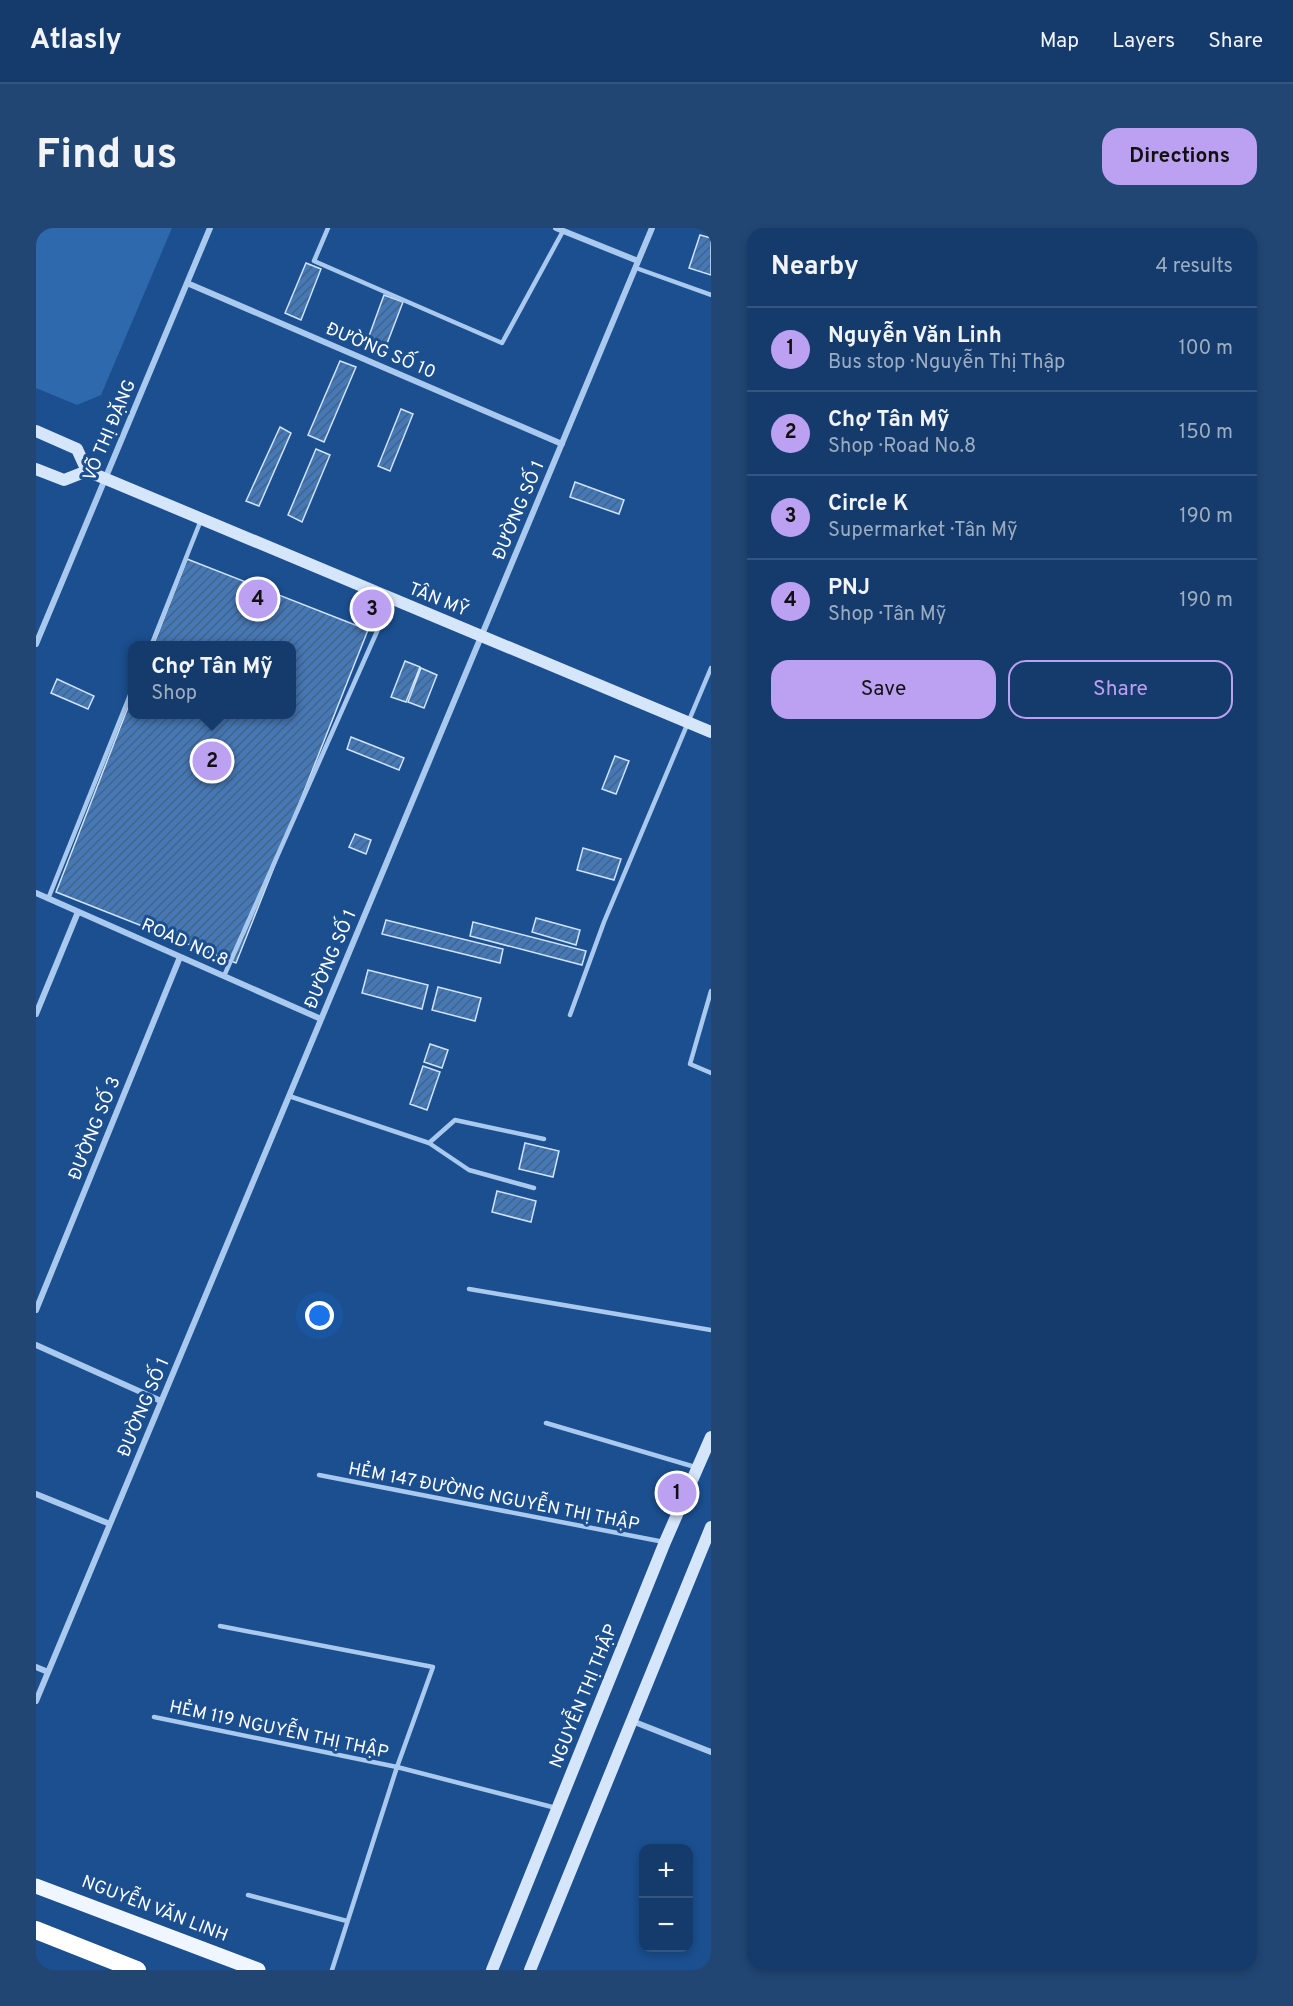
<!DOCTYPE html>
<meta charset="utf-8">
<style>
body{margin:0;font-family:Overpass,sans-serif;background:#214673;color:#f1f3f6}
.controls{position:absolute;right:18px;bottom:18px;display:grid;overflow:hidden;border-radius:12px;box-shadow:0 3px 9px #0003}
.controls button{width:54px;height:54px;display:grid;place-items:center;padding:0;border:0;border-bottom:2px solid #33557e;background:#143b6b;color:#f1f3f6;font:30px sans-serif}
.you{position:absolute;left:284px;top:1088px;width:21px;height:21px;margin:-15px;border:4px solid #fff;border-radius:50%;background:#1a73e8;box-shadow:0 0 0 9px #1a73e833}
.badge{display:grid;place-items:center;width:39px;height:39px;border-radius:50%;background:#bca0f2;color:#111;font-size:20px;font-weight:700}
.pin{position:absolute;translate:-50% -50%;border:3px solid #fff;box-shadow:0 2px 6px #0006}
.popup{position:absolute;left:92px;top:413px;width:168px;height:78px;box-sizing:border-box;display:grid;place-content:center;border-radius:12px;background:#143b6b;filter:drop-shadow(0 2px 4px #0005);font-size:20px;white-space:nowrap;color:#9dadc1}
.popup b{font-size:22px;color:#f1f3f6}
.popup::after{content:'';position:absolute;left:50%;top:100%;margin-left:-12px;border:12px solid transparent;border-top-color:#143b6b}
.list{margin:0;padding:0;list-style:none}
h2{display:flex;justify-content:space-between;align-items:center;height:78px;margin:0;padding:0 24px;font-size:26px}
h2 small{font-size:20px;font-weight:400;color:#9dadc1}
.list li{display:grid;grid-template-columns:39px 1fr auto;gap:18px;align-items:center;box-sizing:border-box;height:84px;padding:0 24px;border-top:2px solid #33557e}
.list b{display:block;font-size:22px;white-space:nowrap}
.list p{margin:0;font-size:20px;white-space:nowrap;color:#9dadc1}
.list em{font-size:20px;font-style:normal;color:#9dadc1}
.actions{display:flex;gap:12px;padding:18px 24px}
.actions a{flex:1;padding:14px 0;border:2px solid #bca0f2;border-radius:18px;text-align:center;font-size:21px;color:#bca0f2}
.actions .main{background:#bca0f2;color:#111}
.map{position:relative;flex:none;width:675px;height:1742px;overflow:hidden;border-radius:18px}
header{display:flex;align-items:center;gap:36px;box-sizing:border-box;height:84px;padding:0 30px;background:#143b6b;border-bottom:2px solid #33557e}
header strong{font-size:28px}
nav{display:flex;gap:33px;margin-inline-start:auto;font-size:21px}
.intro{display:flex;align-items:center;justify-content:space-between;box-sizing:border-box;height:144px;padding:0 36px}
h1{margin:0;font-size:42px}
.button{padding:15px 27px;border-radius:18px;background:#bca0f2;color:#111;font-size:21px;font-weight:700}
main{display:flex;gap:36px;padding:0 36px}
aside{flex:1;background:#143b6b;border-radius:18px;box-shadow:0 3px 9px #0003}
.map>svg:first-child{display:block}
</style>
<header>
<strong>Atlasly</strong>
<nav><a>Map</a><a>Layers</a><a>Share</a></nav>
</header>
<div class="intro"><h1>Find us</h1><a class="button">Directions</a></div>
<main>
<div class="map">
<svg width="675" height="1742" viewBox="0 0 675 1742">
<defs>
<pattern id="building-hatch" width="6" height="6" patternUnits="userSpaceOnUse" patternTransform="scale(1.5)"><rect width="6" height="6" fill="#4478b7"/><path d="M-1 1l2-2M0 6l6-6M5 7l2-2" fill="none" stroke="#486282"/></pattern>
</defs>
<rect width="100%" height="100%" fill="#1b4f8f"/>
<!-- grass -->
<path fill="#2e69ad" d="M0 0H136L65 167 41 177 0 160Z"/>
<!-- building -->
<path fill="url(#building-hatch)" stroke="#cfe3fa" stroke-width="1.5" d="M664 7 675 10V47L653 40Z
M270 35 285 41 265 92 249 85Z
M348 67 367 74 347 126 329 119Z
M304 133 320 139 288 214 272 207Z
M365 181 377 186 354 243 342 238Z
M244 199 255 205 223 278 210 273Z
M280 221 294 227 266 294 252 287Z
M539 254 588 272 583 286 534 269Z
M151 331 332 402 200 735 20 664 96 469V486H255V418H117Z
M369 433 384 439 370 474 355 469Z
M385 440 401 447 388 480 372 474Z
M21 451 58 468 52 481 15 465Z
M315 509 368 530 363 542 311 521Z
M579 528 593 533 580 566 566 561Z
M319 606 335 612 330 626 313 619Z
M547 620 585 631 578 652 541 642Z
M500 690 544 702 540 717 496 704Z
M350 692 467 721 464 735 346 706Z
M437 694 550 723 546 737 434 708Z
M332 742 392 757 386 781 326 765Z
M402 759 445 770 439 793 396 782Z
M394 816 412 822 406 840 388 834Z
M387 838 404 844 391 882 374 876Z
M489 915 523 923 517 949 483 941Z
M461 963 500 973 495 994 456 984Z"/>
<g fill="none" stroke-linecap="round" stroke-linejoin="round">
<!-- lane -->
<path stroke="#a9c9ee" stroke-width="4.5" d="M292 0 278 33 466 115 527 3
M600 40 675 67
M115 418 165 292
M12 671 96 462
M188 748 355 372
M675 763 654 836 675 845
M534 787 568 694 675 440
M253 868 393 915 433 942 498 960
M393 915 419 892 508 911
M433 1061 675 1102
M510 1195 659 1239
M283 1247 628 1314
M184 1398 397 1439 361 1539 296 1742
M118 1489 361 1539 520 1580
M212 1667 311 1693"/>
<!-- street -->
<path stroke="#a9c9ee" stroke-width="6" d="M520 0 602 33
M151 55 526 216
M0 416 174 0
M0 665 285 791
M0 786 42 684
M0 1082 144 729
M0 1117 125 1173
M0 1266 74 1296
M0 1439 12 1444
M0 1473 616 0
M596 1493 675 1524"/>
<!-- secondary -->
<path stroke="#d6e6fa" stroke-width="12" d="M0 203 41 221 51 243 675 504
M0 241 28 252 51 243
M456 1742 629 1314 675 1209
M494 1742 675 1299"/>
<!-- primary -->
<path stroke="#f0f6ff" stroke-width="15" d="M0 1658 222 1742"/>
<!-- highway -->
<path stroke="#fff" stroke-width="18" d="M0 1702 101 1742"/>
</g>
<g text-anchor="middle" stroke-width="6" stroke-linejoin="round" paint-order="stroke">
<!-- street labels -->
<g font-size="18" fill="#fff" stroke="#1b4f8f">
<text transform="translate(345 122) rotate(23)" y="6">ĐƯỜNG SỐ 10</text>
<text transform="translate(73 202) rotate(-67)" y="6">VÕ THỊ ĐẶNG</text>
<text transform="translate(482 282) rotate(-67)" y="6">ĐƯỜNG SỐ 1</text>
<text transform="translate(403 371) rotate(22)" y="6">TÂN MỸ</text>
<text transform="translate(149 714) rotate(24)" y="6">ROAD NO.8</text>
<text transform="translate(294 731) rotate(-67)" y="6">ĐƯỜNG SỐ 1</text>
<text transform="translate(58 900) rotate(-68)" y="6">ĐƯỜNG SỐ 3</text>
<text transform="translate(107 1179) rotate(-67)" y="6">ĐƯỜNG SỐ 1</text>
<text transform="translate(458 1268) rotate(11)" y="6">HẺM 147 ĐƯỜNG NGUYỄN THỊ THẬP</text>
<text transform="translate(547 1468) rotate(-68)" y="6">NGUYỄN THỊ THẬP</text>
<text transform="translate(243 1501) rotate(12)" y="6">HẺM 119 NGUYỄN THỊ THẬP</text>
<text transform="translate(119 1680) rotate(21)" y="6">NGUYỄN VĂN LINH</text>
</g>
</g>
</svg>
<div class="controls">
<button>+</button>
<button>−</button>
</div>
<div class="you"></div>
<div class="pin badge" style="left:641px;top:1265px">1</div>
<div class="pin badge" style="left:176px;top:533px">2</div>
<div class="popup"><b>Chợ Tân Mỹ</b>Shop</div>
<div class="pin badge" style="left:336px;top:381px">3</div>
<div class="pin badge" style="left:222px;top:371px">4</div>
</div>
<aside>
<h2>Nearby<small>4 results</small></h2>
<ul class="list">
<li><span class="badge">1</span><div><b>Nguyễn Văn Linh</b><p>Bus stop · Nguyễn Thị Thập</p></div><em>100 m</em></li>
<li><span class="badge">2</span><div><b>Chợ Tân Mỹ</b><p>Shop · Road No.8</p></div><em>150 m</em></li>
<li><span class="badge">3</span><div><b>Circle K</b><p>Supermarket · Tân Mỹ</p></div><em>190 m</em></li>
<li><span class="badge">4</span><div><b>PNJ</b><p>Shop · Tân Mỹ</p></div><em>190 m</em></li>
</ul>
<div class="actions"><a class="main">Save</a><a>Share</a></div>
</aside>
</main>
